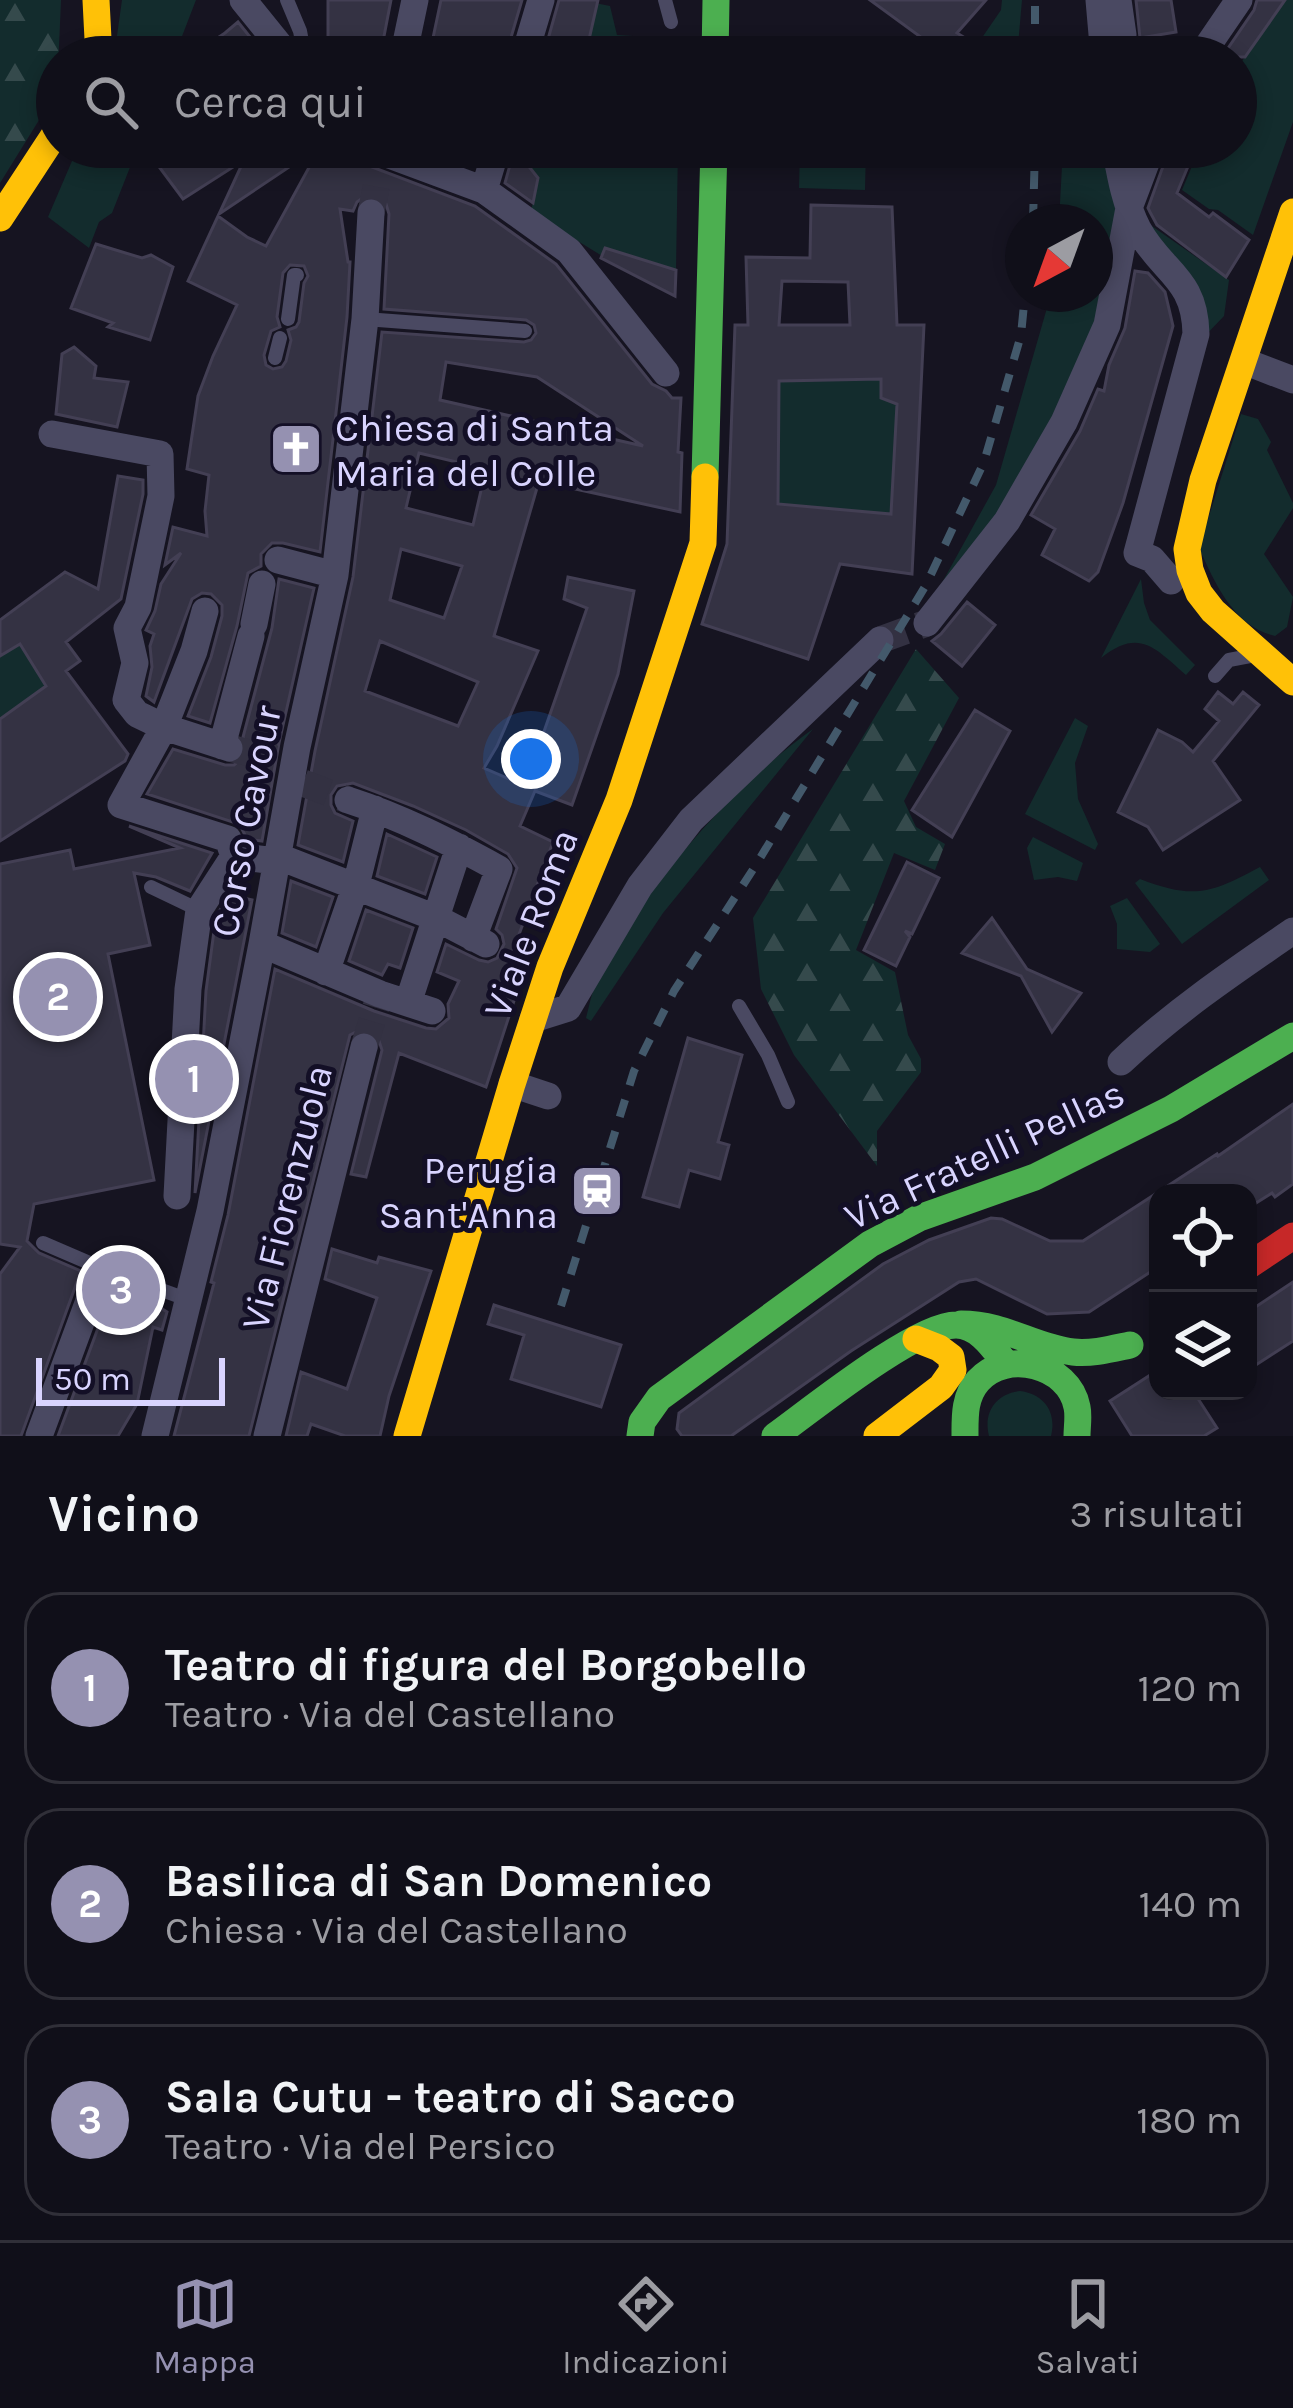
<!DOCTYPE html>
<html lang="it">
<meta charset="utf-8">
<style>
body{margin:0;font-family:Karla,sans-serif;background:#191822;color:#f1f3f6}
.controls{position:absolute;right:36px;bottom:36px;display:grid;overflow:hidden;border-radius:24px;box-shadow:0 6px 18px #0003}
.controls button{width:108px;height:108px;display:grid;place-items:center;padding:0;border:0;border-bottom:3px solid #302f38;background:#100f19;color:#f1f3f6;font:60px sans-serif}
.compass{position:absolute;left:1005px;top:204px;width:108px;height:108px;border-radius:50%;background:#100f19;box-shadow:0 6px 18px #0003;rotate:221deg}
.scale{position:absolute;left:36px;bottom:30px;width:189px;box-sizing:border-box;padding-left:12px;border:6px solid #d9d4ff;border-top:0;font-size:33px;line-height:42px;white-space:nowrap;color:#d9d4ff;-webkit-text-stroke:9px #130f26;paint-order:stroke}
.you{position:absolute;left:531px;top:759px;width:42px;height:42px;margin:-30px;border:9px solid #fff;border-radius:50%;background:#1a73e8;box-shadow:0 0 0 18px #1a73e833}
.badge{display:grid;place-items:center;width:78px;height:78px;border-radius:50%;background:#9591b1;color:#fff;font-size:39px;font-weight:700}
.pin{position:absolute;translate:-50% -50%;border:6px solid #fff;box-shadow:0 3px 12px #0006}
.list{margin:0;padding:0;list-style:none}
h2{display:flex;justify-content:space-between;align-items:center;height:156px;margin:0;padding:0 48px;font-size:51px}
h2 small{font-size:39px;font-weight:400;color:#9c9ca2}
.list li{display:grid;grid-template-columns:78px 1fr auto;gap:36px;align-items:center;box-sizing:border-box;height:192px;margin:0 24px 24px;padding:0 24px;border:3px solid #302f38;border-radius:36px}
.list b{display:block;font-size:45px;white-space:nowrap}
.list p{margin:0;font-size:39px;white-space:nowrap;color:#9c9ca2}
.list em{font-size:39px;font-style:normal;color:#9c9ca2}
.icon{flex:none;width:66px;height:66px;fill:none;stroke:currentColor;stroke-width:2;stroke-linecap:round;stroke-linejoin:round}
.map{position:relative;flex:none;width:1293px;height:1436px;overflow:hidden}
.search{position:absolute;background:#100f19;box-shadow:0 6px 18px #0003;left:36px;right:36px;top:36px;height:132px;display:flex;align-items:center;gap:30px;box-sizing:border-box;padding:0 42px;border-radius:66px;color:#9c9ca2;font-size:45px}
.sheet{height:804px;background:#100f19}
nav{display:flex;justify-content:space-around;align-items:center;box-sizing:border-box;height:168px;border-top:3px solid #302f38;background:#100f19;font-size:33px;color:#9c9ca2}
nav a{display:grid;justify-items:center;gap:6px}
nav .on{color:#9591b1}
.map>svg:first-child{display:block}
</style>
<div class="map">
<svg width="1293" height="1436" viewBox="0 0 1293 1436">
<defs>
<pattern id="forest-firs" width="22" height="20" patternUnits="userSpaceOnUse" patternTransform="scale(3)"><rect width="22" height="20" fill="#132c2d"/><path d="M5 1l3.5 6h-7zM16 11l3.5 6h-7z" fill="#354a4c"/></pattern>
</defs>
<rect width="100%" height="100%" fill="#161421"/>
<!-- green -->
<path fill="#132c2d" d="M122 0H196L174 57H114Z
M580 0 610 6 617 35 680 39 679 57H585Z
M1002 0H1022L1017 57H994L977 45 1001 10Z
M1284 0H1293V122L1253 235 1218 210 1209 209 1182 190 1200 147H1236V70Z
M78 147H138L112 213 99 222 89 248 48 217Z
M528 147H678L676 270 641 259 628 272 531 212 537 178 523 159Z
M800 147H866L865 190 799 188Z
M1063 147H1108L1118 217 1100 312 1047 434 985 534 933 599 996 485 1051 294H1095V222H1059Z
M1139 217 1229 280 1224 316 1202 339Z
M881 379V397L897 404 891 514 778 504 779 381Z
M1241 414 1258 419 1271 442 1267 450 1293 503V508L1264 554 1293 597 1287 627 1275 636C1233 626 1215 583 1199 548Z
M1141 579 1144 603 1150 620 1195 665 1186 675C1154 647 1139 628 1101 658Z
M0 643 6 652 20 645 46 686 0 719Z
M1075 718 1088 726 1075 763 1078 799 1098 844 1095 850 1025 814Z
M813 729 663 913 591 1021 586 1018C590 1003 593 986 600 973 644 888 734 784 813 729Z
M1033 837 1083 863 1077 881 1058 877 1034 880 1027 848Z
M1260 867 1269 880 1182 944 1135 883 1140 879C1194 900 1212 893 1260 867Z
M1127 898 1160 944 1150 952 1117 949V924L1110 906Z
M1020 1391C1044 1394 1057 1412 1051 1436H989C983 1412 996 1394 1020 1391Z"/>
<!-- forest -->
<path fill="url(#forest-firs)" d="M0 0H61L57 91 0 183Z
M916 649 959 698 904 801 916 827 945 844 935 870 894 853 856 950 895 972 908 1035 921 1059V1072L877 1131V1166L794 1055 761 989 753 918Z"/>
<!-- building -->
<path fill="#343243" stroke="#433f54" stroke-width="3" fill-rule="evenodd" d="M328 0H391L380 57H316L314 44 328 39Z
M441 0H522L507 51 477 41 472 57H429Z
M559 0H598L585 57H543Z
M870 0H986L957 33 996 57H948Z
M1136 0H1171L1176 32 1140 38Z
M1257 0H1285L1245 57H1222L1254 10Z
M238 22 266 57H189L225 33Z
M180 147H319L219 214 244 160 183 199 157 164Z
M515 147H528L523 159 538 178 533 203 505 183Z
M1170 147H1196L1177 193 1209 217 1213 213 1249 240 1226 277 1157 225 1150 212 1148 208Z
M312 162H359L475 206 556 264 652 384 666 391 672 398H681L678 452 682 453 680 512 539 481 494 636 538 651 497 746 484 768 525 786 587 608 564 599 568 577 634 591 618 674 572 805 535 791 520 826 553 842 510 959 526 964 486 1087 399 1053 366 1177 351 1174 382 1050 377 1035 369 1030H360L350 1035 249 1436H174L214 1283 211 1282 228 1215 275 969 374 1011 426 1028 436 1029 449 1018 448 1004 459 981 437 972 446 944 479 960 488 962 497 958 504 944 502 935 496 929 517 868 508 854 466 830 413 806 353 783 337 786 331 795V805L335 813 353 821 343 862 298 845 315 751 353 577 382 332 524 342 531 340 536 333 534 325 526 320 384 309 389 214 386 204 380 197H364L357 202 353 211 340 209 348 262H350L347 317 320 552 283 543H272L261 554V566L248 573 237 626 210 723 188 716 211 657 222 616V605L211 594 202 593 192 599 154 702 146 696 152 667 150 646 154 634 146 630 155 611 161 584 181 553 165 565 173 527 207 536 205 511 209 475 187 469 198 396 213 356 237 305 188 281 218 216 247 237 266 246ZM290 265 304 266 308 276 304 283 299 322 296 327 288 330 291 340 286 361 282 367 273 369 266 365 264 355 271 331 280 327 277 317 283 273ZM446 362 537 377 643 446 440 400ZM419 453 486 469 473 525 406 508ZM401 549 462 566 444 618 390 600ZM380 641 478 682 458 726 365 691Z
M811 205 892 207 897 325H924L912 574 840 564 808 659 702 624 727 544 735 325H748L746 257 810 258ZM782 281 848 282 850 325H779ZM881 379V398L897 404 891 514 778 504 779 381Z
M96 244 142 258 151 255 173 267 150 340 108 327 113 323 71 308Z
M605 248 676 270 675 296 601 258Z
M1135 271 1148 273 1165 292 1173 326 1123 503 1098 572 1089 581 1042 555 1055 529 1031 515 1080 431 1098 389 1104 391 1109 365 1125 328Z
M74 347 96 366 94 378 128 382 117 427 56 414 62 354Z
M118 476 143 480V494L121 599 66 642 80 661 66 671 128 754 125 761 0 841V719L46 686 20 644 0 656V620L65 572 98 589Z
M279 579 314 588 279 743 262 841 247 839 241 827 233 822 147 794 173 749 225 765H234L246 755 247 745 243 737 272 628Z
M967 602 995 625 962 666 932 641 941 634Z
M1218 692 1233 704 1243 692 1259 705 1213 761 1240 800 1163 850 1148 827 1118 812 1158 730 1182 742 1193 752 1219 721 1205 709Z
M975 710 1010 731 952 837 912 810Z
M129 826 212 853 190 891 156 877 134 873 150 945 108 954 154 1180 34 1204 27 1241 39 1253 81 1271 21 1436H0V1274L20 1247 0 1244V864L70 850 74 869 180 848Z
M387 834 437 857 425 894 377 876Z
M907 862 939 878 912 934 905 931 910 937 896 966 864 950Z
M291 881 333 897 316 947 282 933Z
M230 895 252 900 195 1193 206 991 216 916Z
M366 910 413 928 400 968 388 964 382 975 349 961Z
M992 918 1027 969 1081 993 1052 1032 1021 976 962 953Z
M688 1038 742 1055 718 1142 729 1145 720 1179 689 1170 679 1207 643 1197Z
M1293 1104V1184L1275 1197 1272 1193 1248 1208V1193H1158V1267L1089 1312 1047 1314 976 1279 959 1282 851 1351 731 1436H682L677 1429 679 1413 883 1264 929 1240 991 1218 1002 1219 1050 1241H1083L1217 1154 1218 1156Z
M332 1249 377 1263 379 1257 431 1271 389 1396 380 1436H345L311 1424 307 1436H286L301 1372 347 1389 377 1298 325 1279Z
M1293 1282V1341L1248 1370V1312Z
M114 1285 137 1293 167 1312 162 1330 153 1327 137 1404 118 1436H58Z
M494 1305 621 1345 601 1407 511 1379 524 1335 488 1324Z
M1158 1370V1391H1193L1217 1428 1204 1436H1132L1110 1401Z"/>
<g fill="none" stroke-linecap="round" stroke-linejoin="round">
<!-- street-tunnel -->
<path stroke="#333142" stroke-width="27" stroke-dasharray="27 14" stroke-linecap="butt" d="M371 213 379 173
M880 640 927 623
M229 748 275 759
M303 783 348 800
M364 1047 377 1004"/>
<!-- lane -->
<path stroke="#4a4962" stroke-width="14" d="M287 0 300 31 305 57
M665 0 671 22
M1134 56V57
M288 319 294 275H297
M365 319 525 331
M275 358 280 338
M1215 676 1229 660 1250 656
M151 887 199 910
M739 1006 768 1055 788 1102
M43 1243 101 1268 189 1300"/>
<!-- street -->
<path stroke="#4a4962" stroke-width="27" d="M243 0 289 57
M1099 0 1104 57
M1118 0 1123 35
M403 57 415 0
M524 57 541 0
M1200 57 1239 0
M368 147 484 190 569 251 666 373
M1115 147C1120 174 1125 204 1138 229 1162 273 1195 277 1196 334L1137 553 1152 559 1171 581
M484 190 497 147
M1254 365 1293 380
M52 434 160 454 161 496 138 607 127 628 135 663 126 700 137 714 164 727 121 805 228 839 234 856
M278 560 335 575
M205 611 194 651 164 727 229 748
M927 623 1007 521 1064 422 1107 325 1129 208 1152 147
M254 624 262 584
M222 746 251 636
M348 800C401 817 450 842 499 869L473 938
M277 856 436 918 486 944
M262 944 380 994 432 1011
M326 972 356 885 375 809
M408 1003 459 847
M533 1019 568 1008 640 886 691 820 880 640
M1121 1062C1174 1012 1233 972 1293 931
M512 1084 548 1096
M177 1196 188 989 199 910 234 856 276 861
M39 1436 101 1268
M155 1436 210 1211 262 944 297 747 335 575 365 319 371 213
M267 1436 364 1047"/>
<!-- fast -->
<path stroke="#4caf50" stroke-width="27" d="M715 57 716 0
M705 477 714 147
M961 1324C1006 1324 1032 1347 1073 1352 1092 1354 1111 1349 1130 1345
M640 1436 642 1422 659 1398 870 1244 919 1218 1035 1177 1171 1109 1293 1036
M775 1436C811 1410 916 1325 956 1325 979 1325 994 1349 1006 1364
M965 1436C965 1417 964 1397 978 1381 1006 1349 1069 1364 1077 1407 1079 1416 1077 1427 1077 1436"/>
<!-- slow -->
<path stroke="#ffc107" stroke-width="27" d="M94 57 98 39 96 0
M1293 212 1203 480 1187 549 1190 570 1199 593 1213 611 1293 682
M0 218 57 131
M407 1436 512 1084 550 967 619 800 703 543 705 477
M877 1436 941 1387 953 1370 951 1357 939 1348 916 1339"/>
<!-- jam -->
<path stroke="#c62828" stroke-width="27" d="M1248 1266 1293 1236"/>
<!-- rail -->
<path stroke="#43596b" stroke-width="8" stroke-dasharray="18 15" stroke-linecap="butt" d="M1035 57V0
M1033 222 1035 147
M561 1306 634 1071 674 991 754 868 926 585 984 462 1021 335 1025 294"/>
</g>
<!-- icons -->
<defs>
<g id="church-square" transform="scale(2.7)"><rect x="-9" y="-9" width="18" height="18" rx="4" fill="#9591b1" stroke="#130f26"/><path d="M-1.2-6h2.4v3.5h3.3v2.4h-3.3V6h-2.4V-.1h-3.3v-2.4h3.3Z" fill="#fff"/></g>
<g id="station-square" transform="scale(2.7)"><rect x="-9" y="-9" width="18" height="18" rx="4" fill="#9591b1" stroke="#130f26"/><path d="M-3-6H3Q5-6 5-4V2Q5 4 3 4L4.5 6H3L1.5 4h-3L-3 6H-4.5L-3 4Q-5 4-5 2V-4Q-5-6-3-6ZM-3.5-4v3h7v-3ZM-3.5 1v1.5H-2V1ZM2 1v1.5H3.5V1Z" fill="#fff"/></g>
</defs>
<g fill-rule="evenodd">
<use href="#church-square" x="296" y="449"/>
<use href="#station-square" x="597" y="1191"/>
</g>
<g text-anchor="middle" stroke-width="10" stroke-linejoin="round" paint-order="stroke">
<!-- poi labels -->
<g font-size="39" fill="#d9d4ff" stroke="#130f26" text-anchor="start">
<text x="335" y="441">Chiesa di Santa<tspan x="335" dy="45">Maria del Colle</tspan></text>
<text x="558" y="1183" text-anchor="end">Perugia<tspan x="558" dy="45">Sant'Anna</tspan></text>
</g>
<!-- street labels -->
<g font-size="39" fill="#d9d4ff" stroke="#130f26">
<text transform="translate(245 821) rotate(-79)" y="14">Corso Cavour</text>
<text transform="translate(530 923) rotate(-69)" y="14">Viale Roma</text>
<text transform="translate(984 1154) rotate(-25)" y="14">Via Fratelli Pellas</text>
<text transform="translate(286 1197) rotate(-76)" y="14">Via Fiorenzuola</text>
</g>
</g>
</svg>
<div class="controls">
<button><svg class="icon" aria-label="locate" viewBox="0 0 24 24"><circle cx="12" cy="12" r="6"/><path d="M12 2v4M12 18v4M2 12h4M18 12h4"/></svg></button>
<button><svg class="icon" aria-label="layers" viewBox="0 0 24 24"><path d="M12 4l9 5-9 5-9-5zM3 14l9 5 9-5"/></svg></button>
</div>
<svg class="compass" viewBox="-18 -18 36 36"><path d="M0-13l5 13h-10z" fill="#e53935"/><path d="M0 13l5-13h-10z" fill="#9c9ca2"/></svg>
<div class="scale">50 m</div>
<div class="you"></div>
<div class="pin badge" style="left:194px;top:1079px">1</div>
<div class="pin badge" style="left:58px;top:997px">2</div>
<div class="pin badge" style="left:121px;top:1290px">3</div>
<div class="search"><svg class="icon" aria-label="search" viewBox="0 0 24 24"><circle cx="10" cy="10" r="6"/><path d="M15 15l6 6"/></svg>Cerca qui</div>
</div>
<section class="sheet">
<h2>Vicino<small>3 risultati</small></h2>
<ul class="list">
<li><span class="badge">1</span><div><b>Teatro di figura del Borgobello</b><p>Teatro · Via del Castellano</p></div><em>120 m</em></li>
<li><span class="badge">2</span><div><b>Basilica di San Domenico</b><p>Chiesa · Via del Castellano</p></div><em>140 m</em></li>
<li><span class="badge">3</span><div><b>Sala Cutu - teatro di Sacco</b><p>Teatro · Via del Persico</p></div><em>180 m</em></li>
</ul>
</section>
<nav>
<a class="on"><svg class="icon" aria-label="map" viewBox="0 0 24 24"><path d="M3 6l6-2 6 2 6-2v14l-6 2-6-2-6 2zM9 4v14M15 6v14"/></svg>Mappa</a>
<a><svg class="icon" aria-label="directions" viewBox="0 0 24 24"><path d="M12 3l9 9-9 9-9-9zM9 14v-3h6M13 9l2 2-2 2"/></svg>Indicazioni</a>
<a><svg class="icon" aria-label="saved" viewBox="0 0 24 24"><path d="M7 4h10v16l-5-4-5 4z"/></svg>Salvati</a>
</nav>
